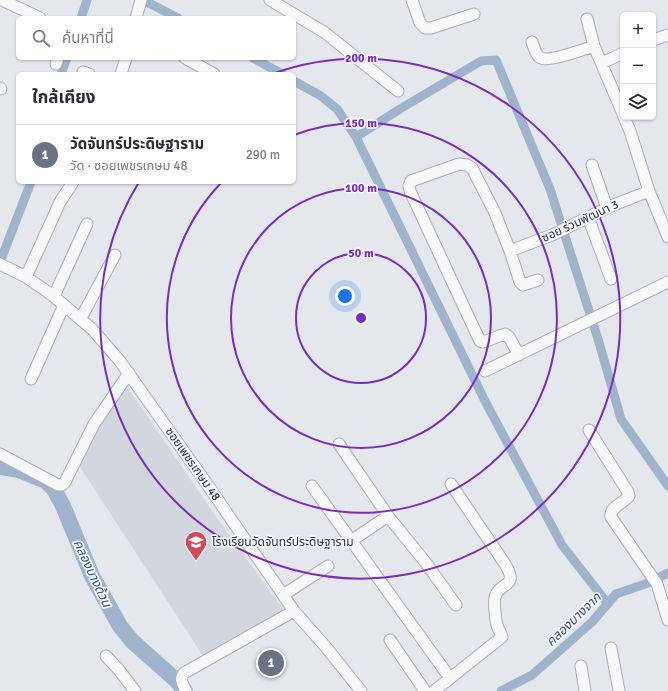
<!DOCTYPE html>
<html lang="th">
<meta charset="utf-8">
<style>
body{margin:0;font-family:Signika,"Noto Sans Thai",sans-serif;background:#f7f7f7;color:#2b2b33}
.controls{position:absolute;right:12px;top:12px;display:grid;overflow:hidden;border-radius:6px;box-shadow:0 1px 3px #0004}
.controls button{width:36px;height:36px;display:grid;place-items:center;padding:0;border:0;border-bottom:1px solid #e1e1e2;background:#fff;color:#2b2b33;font:20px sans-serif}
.you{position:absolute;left:345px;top:296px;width:14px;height:14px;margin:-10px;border:3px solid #fff;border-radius:50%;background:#1a73e8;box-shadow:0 0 0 6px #1a73e833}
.badge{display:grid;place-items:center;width:26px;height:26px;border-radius:50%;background:#d1495b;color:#fff;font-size:13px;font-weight:700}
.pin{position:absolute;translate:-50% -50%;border:2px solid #fff;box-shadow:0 1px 4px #0006}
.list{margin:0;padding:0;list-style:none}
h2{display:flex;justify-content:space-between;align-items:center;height:52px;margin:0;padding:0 16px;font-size:17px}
h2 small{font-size:13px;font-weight:400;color:#7c7c81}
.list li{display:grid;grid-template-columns:26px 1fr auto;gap:12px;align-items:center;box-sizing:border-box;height:60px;padding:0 16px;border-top:1px solid #e1e1e2}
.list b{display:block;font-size:15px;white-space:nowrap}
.list p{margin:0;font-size:13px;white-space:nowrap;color:#7c7c81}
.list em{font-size:13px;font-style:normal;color:#7c7c81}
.icon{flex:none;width:22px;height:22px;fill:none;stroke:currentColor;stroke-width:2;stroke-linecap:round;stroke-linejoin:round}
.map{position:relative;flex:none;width:668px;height:691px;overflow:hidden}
.search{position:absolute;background:#fff;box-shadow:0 1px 3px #0004;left:16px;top:16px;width:280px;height:44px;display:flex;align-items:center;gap:10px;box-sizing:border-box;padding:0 14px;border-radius:6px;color:#7c7c81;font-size:15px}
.panel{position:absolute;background:#fff;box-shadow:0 1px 3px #0004;left:16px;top:72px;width:280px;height:112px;border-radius:6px}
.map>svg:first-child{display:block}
</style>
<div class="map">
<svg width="668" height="691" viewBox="0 0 668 691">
<rect width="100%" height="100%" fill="#e4e7ec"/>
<!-- built -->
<path fill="#d2d6de" d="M121 378 213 512 285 612 205 659 80 467Z"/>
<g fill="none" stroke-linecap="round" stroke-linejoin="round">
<!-- canal -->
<path stroke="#9fb4cc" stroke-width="9" d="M143 0 178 18
M81 18 87 0
M253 58 282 74
M61 74 67 58
M294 81 321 96 337 109 356 137 486 403 562 545 608 604
M356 137 400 109 481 61 496 60 550 189 598 339 621 419 668 486
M0 262 31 182
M501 691 532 675 592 622 616 594 648 583 668 573"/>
<!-- river -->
<path stroke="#9fb4cc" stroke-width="16" d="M0 467 19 470 46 481 54 489 63 506 92 576 120 626 132 641 177 681 185 691"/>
<!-- minor casing -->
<g stroke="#a9aeb7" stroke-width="13">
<path id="minor" d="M2 0 40 18
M270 0 324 32 398 91
M412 0 420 23 425 28H431L474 14
M136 18 141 0
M587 19 594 46 623 114
M653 40 668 35
M532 42C534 47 536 56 541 58 549 62 585 49 594 46
M185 58 214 74
M602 63 623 53
M56 64 58 58
M83 72 89 74
M121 74 126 58
M0 88 1 89
M624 117 630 131 649 191 668 237
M592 165 607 208
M588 217 611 279
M510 251 552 235 611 206 649 191
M0 264 26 277 52 295 92 329 119 360 207 484 294 611 325 646 361 691
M26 277 60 202 73 182
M54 296 87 224
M81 318 115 255
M519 355 509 337 505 334 483 342 480 341 478 337 410 191 409 186 411 181 459 164 467 165 472 168 495 213 510 251 520 282 523 285 538 280
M485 371 668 282
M31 379 64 305
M589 430 628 492 629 496C624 503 609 507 611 517L657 584 668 620
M339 444 388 516 426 563 456 605
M0 454 58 485H62L65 482 94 424 129 373
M312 486 450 678
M351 541 388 516
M283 595 328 566
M390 640 425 691
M611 648 619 691
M106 656 119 670 135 691
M581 666 585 691
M186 691C183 685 179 679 184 673L294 611
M434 691 502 637C501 633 498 629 497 625 495 618 494 605 495 597 499 581 520 589 505 564L451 484"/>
</g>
<!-- minor -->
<use href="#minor" stroke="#f7f8fa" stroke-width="11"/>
</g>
<!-- distance rings -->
<g fill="none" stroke="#7b2cbf" stroke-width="2">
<circle cx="361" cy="318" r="65"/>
<circle cx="361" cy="318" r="130"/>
<path d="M294 135A195 195 0 1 1 221 183"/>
<path d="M272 74A260 260 0 1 1 139 182"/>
</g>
<!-- icons -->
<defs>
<g id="school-pin" transform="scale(1.15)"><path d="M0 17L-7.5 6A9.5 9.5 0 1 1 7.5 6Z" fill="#d1495b" stroke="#f4f6f9"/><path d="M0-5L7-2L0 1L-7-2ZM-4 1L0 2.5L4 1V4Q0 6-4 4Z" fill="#fff"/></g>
</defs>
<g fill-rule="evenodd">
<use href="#school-pin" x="196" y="542"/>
</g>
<g text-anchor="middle" stroke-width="3.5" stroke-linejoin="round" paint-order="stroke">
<!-- street labels -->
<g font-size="12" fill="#2b3445" stroke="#f4f6f9">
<text transform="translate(580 221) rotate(-25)" y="4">ซอย ร่วมพัฒนา 3</text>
<text transform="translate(193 464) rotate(55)" y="4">ซอยเพชรเกษม 48</text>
</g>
<!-- poi labels -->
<g font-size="12" fill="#2b3445" stroke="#f4f6f9" text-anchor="start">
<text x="212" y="546">โรงเรียนวัดจันทร์ประดิษฐาราม</text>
</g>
<!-- water labels -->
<g font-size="13" font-style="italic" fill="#34527a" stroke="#f4f6f9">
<text transform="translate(93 573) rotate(65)" y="5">คลองบางด้วน</text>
<text transform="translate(573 619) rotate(-44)" y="5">คลองบางจาก</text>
</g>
</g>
<circle cx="361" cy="318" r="6" fill="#7b2cbf" stroke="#f4f6f9" stroke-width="2"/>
<g font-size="12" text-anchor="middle" font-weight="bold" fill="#7b2cbf" stroke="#f4f6f9" stroke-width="3.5" stroke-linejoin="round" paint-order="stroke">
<text x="361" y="62">200 m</text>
<text x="361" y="127">150 m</text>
<text x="361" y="192">100 m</text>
<text x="361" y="257">50 m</text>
</g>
</svg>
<div class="controls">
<button>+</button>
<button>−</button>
<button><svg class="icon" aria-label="layers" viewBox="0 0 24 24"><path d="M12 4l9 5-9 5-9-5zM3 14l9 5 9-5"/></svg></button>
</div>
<div class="you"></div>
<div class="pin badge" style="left:271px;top:663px;background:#6b7280">1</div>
<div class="search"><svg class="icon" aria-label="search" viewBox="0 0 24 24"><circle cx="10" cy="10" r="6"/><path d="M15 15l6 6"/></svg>ค้นหาที่นี่</div>
<section class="panel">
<h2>ใกล้เคียง<small></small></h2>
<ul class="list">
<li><span class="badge" style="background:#6b7280">1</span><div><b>วัดจันทร์ประดิษฐาราม</b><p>วัด · ซอยเพชรเกษม 48</p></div><em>290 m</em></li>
</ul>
</section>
</div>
